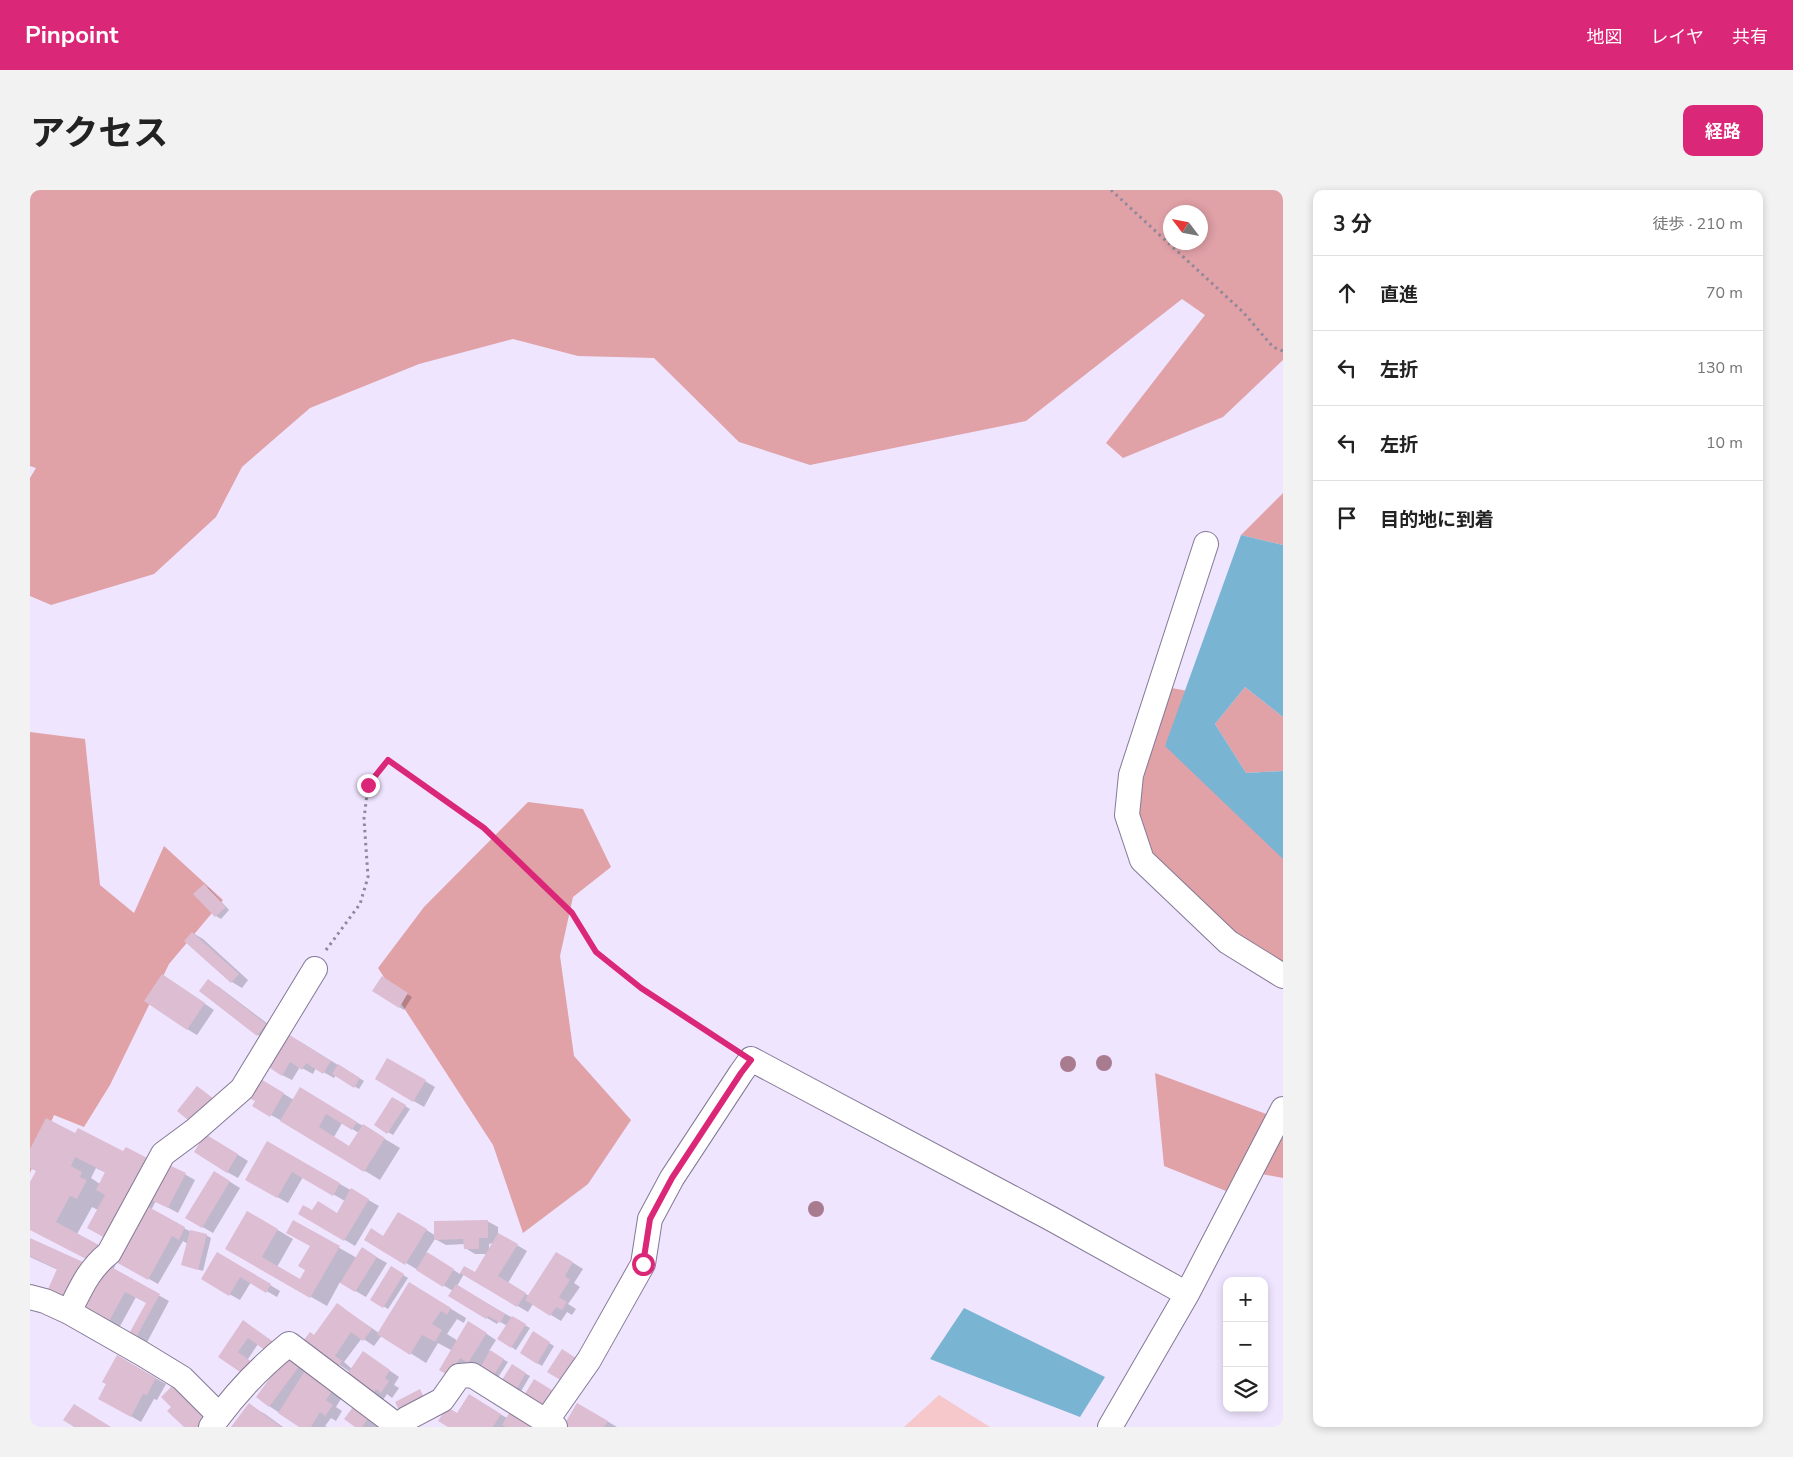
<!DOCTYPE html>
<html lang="ja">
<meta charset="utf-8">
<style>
body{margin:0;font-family:"Nunito Sans","Noto Sans JP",sans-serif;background:#f2f2f2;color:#222}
.controls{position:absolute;right:15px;bottom:15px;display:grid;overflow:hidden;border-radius:10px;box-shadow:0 2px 8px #0003}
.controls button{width:45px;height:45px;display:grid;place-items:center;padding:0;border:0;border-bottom:1px solid #e0e0e0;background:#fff;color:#222;font:25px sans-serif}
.compass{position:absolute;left:1133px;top:15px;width:45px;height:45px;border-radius:50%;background:#fff;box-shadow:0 2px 8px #0003;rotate:302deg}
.stop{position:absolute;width:15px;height:15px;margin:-11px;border:4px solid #db2777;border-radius:50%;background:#fff}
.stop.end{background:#db2777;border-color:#fff;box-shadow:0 1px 5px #0008}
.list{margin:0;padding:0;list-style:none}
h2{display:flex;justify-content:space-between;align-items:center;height:65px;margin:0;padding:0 20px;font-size:21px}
h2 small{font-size:16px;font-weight:400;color:#767676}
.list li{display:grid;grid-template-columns:32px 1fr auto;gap:15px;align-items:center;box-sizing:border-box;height:75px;padding:0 20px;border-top:1px solid #e0e0e0}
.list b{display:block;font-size:19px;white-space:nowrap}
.list em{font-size:16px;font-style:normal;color:#767676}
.icon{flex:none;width:28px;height:28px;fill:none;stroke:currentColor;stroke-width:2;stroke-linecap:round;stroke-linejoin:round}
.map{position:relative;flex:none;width:1253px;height:1237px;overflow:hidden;border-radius:10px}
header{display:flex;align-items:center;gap:30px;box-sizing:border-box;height:70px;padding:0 25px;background:#db2777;color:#fff}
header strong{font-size:24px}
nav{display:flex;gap:28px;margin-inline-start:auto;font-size:18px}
.intro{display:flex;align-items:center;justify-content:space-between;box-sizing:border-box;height:120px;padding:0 30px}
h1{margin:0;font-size:35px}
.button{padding:12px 22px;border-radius:10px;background:#db2777;color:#fff;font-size:18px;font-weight:700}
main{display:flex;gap:30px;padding:0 30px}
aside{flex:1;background:#fff;border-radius:10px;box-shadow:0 2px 8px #0003}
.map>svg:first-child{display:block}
</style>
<header>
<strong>Pinpoint</strong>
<nav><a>地図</a><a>レイヤ</a><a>共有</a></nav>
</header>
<div class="intro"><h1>アクセス</h1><a class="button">経路</a></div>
<main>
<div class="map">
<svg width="1253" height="1237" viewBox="0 0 1253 1237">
<rect width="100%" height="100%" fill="#efe5ff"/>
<!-- green -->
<path fill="#f6c8cb" d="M909 1205 960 1237H874Z"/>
<!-- forest -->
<path fill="#e0a1a7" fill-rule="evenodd" d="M0 0H1253V170L1193 227 1093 268 1076 253 1175 125 1152 109 996 231 780 275 709 252 624 168 548 166 483 149 389 174 280 218 212 277 186 327 124 384 21 415 0 406V288L6 278 0 276ZM1140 22H1170V52H1140Z
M1253 303V355L1211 345Z
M1136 497 1158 501 1253 660V775L1202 748 1117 667 1103 624Z
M1215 497 1253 527V581L1216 583 1185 534Z
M0 542 55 549 70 695 104 723 134 656 193 710 139 774 80 895 54 937 24 925 0 983Z
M498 612 553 619 581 677 543 707 530 766 544 866 601 930 558 994 493 1043 463 955 348 778 394 717Z
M1125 883 1239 925 1196 1001 1134 976Z
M1253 935V988L1226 983Z"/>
<!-- water -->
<path fill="#7ab4d3" d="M1211 345 1253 355V527L1215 497 1185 534 1216 583 1253 581V669L1135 556Z
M934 1118 1075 1187 1050 1227 900 1169Z"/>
<!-- shadow -->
<path fill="#0003" fill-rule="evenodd" d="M174 696 179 698 199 720 191 729 186 726 165 704Z
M163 743 173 749 218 790 212 798 202 792Z
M352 788 382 807 374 820 344 801Z
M179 791 189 797 246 840 238 850 228 845Z
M143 792 184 820 167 845 157 839Z
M269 851 334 891 329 899 306 885 304 888 286 878 283 884 270 877 262 890 252 885Z
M358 869 405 897 394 917 346 889Z
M229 889 264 910 286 908 370 958 350 990 252 931 224 916 226 911ZM312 933 329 943 320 957 304 947Z
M362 908 380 919 363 945 346 935Z
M46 945 94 963 140 976 165 990 148 1023 126 1011 121 1020 161 1042 176 1045 181 1048 173 1081 153 1075 158 1054 153 1051 128 1094 87 1071 83 1080 139 1111 115 1156 20 1099 28 1080 0 1067V1050L53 1073 73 1077 0 1039V995L7 981 0 977V962ZM66 978 76 983 70 994 61 988ZM62 1017 68 1020 90 1068 47 1044ZM106 1107 118 1113 101 1144 89 1138Z
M186 951 218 971 208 988 197 982Z
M237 953 349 1016 325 1056 270 1023 283 1022 307 1024 315 1011 273 987 258 1013 217 990Z
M184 982 210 998 183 1043 157 1028Z
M217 1022 263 1049 247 1077 271 1091 277 1080 282 1056 264 1032 327 1068 332 1059 357 1073 336 1107 310 1092 297 1116 196 1058Z
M379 1029 406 1046 457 1031 468 1037V1044L497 1061 478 1093 499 1106 537 1069 553 1079 544 1093 550 1097 538 1114 546 1119 542 1125 537 1122 531 1131 503 1114 498 1122 434 1084 427 1096 500 1138 486 1160 469 1149 477 1136 469 1131 467 1134 457 1128 420 1105 423 1101 336 1049 354 1047ZM405 1049 416 1055 435 1054V1058L445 1064H457L445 1084 434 1078 430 1084 396 1063ZM463 1053 459 1061V1054Z
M187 1063 250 1101 247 1107 221 1092 210 1110 172 1089Z
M362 1078 378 1088 358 1119 342 1109Z
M395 1103 436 1128 434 1133 427 1129 417 1144 428 1151 449 1139 466 1150 459 1161 478 1172 467 1189 430 1191 421 1160 408 1153 396 1173 352 1145 344 1156 332 1148 314 1172 322 1179 343 1169 369 1187 364 1195 369 1198 362 1208 357 1204 353 1210 343 1204 320 1182 275 1151 285 1147 308 1115 349 1143Z
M223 1138 252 1158 228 1154 218 1169 190 1166Z
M503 1143 524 1156 512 1176 491 1163Z
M87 1167 136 1194 127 1210 124 1209 111 1232 70 1208 78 1194Z
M258 1167 314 1204 306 1217 312 1221 306 1231 301 1228 295 1236 297 1237H271L239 1216Z
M482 1176 500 1186 490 1203 472 1193Z
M142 1198 152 1204 185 1235 182 1237H156L143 1217Z
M439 1206 477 1228V1237H421Z
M326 1214 356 1237H327Z
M548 1214 587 1237H539Z
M219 1215 235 1224 253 1237H203Z"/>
<!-- building -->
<path fill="#dcbdd2" d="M174 694 196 717 185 727 163 704Z
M162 742 209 784 201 793 154 751Z
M132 784 175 813 157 840 114 811Z
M352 786 378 803 369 818 342 801Z
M178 789 236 834 227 846 169 801Z
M258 844 301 871 293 884 276 873 272 880 260 872 252 886 237 876Z
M357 868 396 890 383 912 345 889Z
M308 874 330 888 324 898 302 884Z
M229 888 254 903 240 927 222 916 225 911 217 907Z
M167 896 184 909 163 934 147 921Z
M270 897 327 932 322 940 296 924 289 937 319 956 333 934 355 948 334 982 250 931Z
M362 907 376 915 357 944 344 935Z
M16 928 45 943 48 938 93 961 96 957 121 970 75 1048 57 1038 75 1005 66 1000 75 982 45 967 41 976 52 982 50 987 57 990 47 1009 40 1006 26 1032 69 1055 60 1071 0 1040V992L6 981 0 978V959Z
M175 944 208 964 197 983 164 962Z
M237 951 310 993 303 1006 262 982 247 1008 215 990Z
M139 975 156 983 138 1018 121 1010Z
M184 981 200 991 172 1038 155 1028Z
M321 998 339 1009 314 1051 268 1024 273 1015 282 1020 288 1011 307 1023Z
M117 1016 155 1037 149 1050 142 1046 118 1090 86 1072Z
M217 1021 248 1039 232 1067 270 1089 275 1080 268 1076 280 1056 256 1043 263 1030 310 1056 280 1108 195 1059Z
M368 1022 397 1039 375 1075 334 1050 341 1038 353 1046Z
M458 1030V1048H449V1059H434L433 1049 404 1050V1031Z
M160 1040 177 1044 168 1080 151 1075Z
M468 1043 488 1054 468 1086 496 1103 487 1117 430 1083 434 1076 445 1082Z
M0 1048 53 1072 37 1108 18 1099 27 1079 0 1066Z
M332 1057 347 1067 325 1102 310 1093Z
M187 1062 241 1094 236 1103 210 1087 199 1106 171 1089Z
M397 1062 424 1079 413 1097 386 1080Z
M526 1062 543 1072 535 1086 540 1090 529 1107 537 1112 532 1120 526 1117 520 1126 495 1110Z
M74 1073 130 1104 104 1151 83 1140 86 1135 100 1142 116 1113 95 1102 77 1135 48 1119Z
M361 1076 374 1084 353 1118 340 1110Z
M379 1092 421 1118 417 1125 411 1121 402 1134 412 1140 405 1152 392 1145 380 1165 347 1144Z
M426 1094 475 1124 470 1133 458 1126 456 1129 418 1106Z
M307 1113 342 1139 333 1151 321 1142 305 1166 312 1171 308 1177 273 1151 280 1142 284 1145Z
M482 1126 496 1134 481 1158 467 1149Z
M213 1130 242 1151 236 1161 218 1148 208 1162 222 1172 213 1184 188 1167Z
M438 1131 457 1143 438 1173 430 1168 419 1186 409 1180Z
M503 1141 520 1152 507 1174 490 1163Z
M532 1159 546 1168 532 1191 517 1182Z
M460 1160 474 1169 462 1188 449 1180Z
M333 1161 360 1180 355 1188 359 1191 351 1203 346 1199 342 1205 315 1187Z
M87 1165 126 1188 117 1205 113 1204 101 1227 68 1209 76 1194 72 1192Z
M257 1165 270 1175 239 1217 226 1207Z
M482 1174 496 1183 485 1202 470 1193Z
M276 1179 305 1197 296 1210 303 1215 295 1226 290 1222 281 1237H269L248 1223Z
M504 1189 525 1202 514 1220 493 1207Z
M142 1196 175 1228 167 1237H154L137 1221 141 1217 131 1207Z
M390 1199 395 1210 370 1222 365 1212Z
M439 1204 471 1224 463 1237H418L408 1231 417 1217 427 1223Z
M219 1213 251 1237H201Z
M326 1213 341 1224 332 1237H325L314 1229Z
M547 1213 578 1231 574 1237H537L534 1235Z
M44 1214 81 1237H44L33 1230Z
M481 1220 508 1237H476L472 1235Z"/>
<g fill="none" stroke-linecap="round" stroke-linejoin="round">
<!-- minor casing -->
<g stroke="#847995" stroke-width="26">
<path id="minor" d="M1176 354 1101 585 1097 625 1112 670 1198 752 1253 786
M0 1107 15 1111 39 1122 111 1163 152 1188 189 1225
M39 1122C51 1098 58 1080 79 1063L133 964 164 941 212 899 285 779
M517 1230 559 1170 613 1074 620 1029 642 988 711 883 721 869 1020 1028 1157 1104
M181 1237C203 1206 230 1177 259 1154L369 1237
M372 1237 376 1229 412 1210 429 1186 442 1185 525 1237
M1080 1237 1157 1104 1253 919"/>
</g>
<!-- path -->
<path stroke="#8f889b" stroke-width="3" stroke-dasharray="2.5 4" stroke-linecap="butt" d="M1081 0 1213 122 1243 157 1253 161
M296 760 330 714 338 687 334 629 338 595 358 570 454 638 542 723 567 762 611 798 702 857"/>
<!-- minor -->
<use href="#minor" stroke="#fff" stroke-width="24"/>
</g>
<!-- trees -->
<g fill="#a97b8f">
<circle cx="1074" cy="873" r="8"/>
<circle cx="1038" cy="874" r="8"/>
<circle cx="786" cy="1019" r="8"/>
</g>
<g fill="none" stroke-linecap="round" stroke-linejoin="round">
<!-- route -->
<path stroke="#db2777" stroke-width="6" d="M338 595 358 570 454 638 542 723 566 762 611 798 721 870 711 883 642 988 620 1029 613 1074"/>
</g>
</svg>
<div class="controls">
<button>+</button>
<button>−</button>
<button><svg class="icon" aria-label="layers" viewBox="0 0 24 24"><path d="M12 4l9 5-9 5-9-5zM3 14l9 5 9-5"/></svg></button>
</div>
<svg class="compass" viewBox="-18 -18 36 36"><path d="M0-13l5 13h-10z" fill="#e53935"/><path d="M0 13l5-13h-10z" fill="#767676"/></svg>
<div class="stop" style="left:613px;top:1074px"></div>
<div class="stop end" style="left:338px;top:595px"></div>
</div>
<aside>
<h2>3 分<small>徒歩 · 210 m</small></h2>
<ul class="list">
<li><svg class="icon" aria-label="ahead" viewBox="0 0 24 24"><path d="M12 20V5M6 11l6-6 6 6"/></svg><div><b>直進</b></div><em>70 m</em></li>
<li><svg class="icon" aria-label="left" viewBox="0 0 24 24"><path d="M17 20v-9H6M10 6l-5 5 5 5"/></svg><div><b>左折</b></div><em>130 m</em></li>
<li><svg class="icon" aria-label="left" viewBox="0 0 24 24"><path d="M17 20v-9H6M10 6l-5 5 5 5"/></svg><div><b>左折</b></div><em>10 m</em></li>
<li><svg class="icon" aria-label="arrive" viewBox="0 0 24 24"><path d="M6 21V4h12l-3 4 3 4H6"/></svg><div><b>目的地に到着</b></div></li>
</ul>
</aside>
</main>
